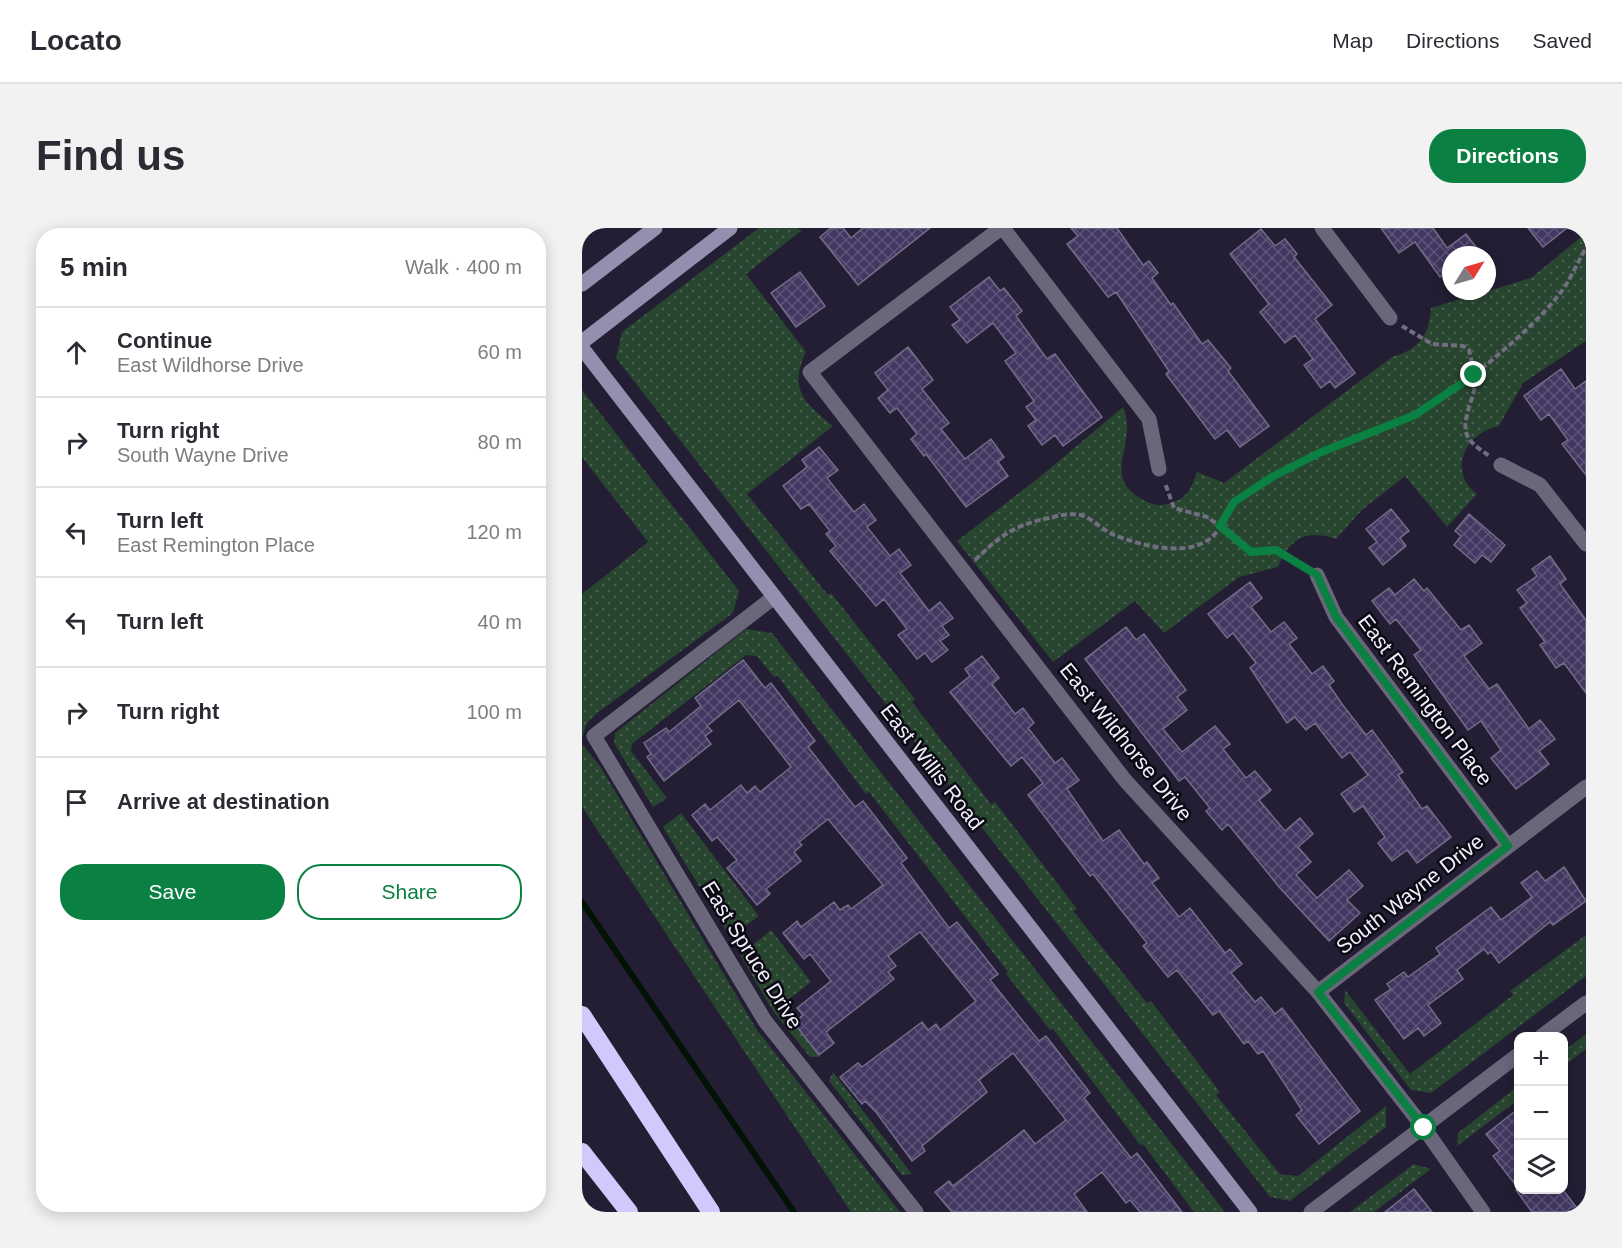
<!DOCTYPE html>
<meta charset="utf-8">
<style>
body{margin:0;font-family:Helvetica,sans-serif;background:#f2f2f3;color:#2b2b33}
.controls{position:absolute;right:18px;bottom:18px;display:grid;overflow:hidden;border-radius:12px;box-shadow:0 3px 15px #0003}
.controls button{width:54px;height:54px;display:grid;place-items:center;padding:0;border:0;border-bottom:2px solid #e1e1e2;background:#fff;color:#2b2b33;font:30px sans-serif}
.compass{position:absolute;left:860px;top:18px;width:54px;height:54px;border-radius:50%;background:#fff;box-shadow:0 3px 15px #0003;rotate:53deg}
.stop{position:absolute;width:18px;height:18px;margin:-14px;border:4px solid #0b8043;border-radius:50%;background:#fff}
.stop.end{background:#0b8043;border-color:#fff;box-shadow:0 2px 6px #0008}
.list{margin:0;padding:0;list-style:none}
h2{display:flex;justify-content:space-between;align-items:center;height:78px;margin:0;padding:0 24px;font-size:26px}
h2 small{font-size:20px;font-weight:400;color:#7c7c81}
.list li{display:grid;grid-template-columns:39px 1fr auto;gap:18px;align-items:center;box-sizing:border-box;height:90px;padding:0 24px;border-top:2px solid #e1e1e2}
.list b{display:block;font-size:22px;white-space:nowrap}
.list p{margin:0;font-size:20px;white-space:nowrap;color:#7c7c81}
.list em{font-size:20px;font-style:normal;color:#7c7c81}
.actions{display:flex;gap:12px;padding:18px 24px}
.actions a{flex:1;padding:14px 0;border:2px solid #0b8043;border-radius:24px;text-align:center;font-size:21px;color:#0b8043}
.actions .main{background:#0b8043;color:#fff}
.icon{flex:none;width:33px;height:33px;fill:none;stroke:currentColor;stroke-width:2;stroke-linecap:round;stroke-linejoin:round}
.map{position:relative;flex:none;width:1004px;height:984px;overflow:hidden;border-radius:24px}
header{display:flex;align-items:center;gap:36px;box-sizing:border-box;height:84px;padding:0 30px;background:#fff;border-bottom:2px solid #e1e1e2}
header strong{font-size:28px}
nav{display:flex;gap:33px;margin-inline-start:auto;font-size:21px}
.intro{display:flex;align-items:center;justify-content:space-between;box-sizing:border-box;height:144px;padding:0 36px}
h1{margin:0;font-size:42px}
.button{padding:15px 27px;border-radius:24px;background:#0b8043;color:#fff;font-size:21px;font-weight:700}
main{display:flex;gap:36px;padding:0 36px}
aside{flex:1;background:#fff;border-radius:24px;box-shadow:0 3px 15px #0003}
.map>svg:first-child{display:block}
</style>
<header>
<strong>Locato</strong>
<nav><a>Map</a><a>Directions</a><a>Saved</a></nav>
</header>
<div class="intro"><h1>Find us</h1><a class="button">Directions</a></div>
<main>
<aside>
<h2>5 min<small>Walk · 400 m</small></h2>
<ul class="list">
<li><svg class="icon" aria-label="ahead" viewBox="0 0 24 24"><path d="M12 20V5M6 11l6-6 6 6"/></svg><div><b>Continue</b><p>East Wildhorse Drive</p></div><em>60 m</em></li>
<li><svg class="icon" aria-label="right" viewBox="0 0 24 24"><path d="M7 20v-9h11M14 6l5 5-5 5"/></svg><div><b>Turn right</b><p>South Wayne Drive</p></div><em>80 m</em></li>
<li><svg class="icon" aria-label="left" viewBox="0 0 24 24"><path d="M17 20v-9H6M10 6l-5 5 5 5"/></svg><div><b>Turn left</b><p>East Remington Place</p></div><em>120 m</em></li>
<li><svg class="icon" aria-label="left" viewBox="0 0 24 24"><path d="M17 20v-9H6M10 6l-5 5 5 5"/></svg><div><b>Turn left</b></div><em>40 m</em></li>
<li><svg class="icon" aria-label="right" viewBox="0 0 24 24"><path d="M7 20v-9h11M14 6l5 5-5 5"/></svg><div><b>Turn right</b></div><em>100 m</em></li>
<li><svg class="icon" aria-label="arrive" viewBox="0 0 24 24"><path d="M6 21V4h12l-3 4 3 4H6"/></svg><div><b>Arrive at destination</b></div></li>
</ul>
<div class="actions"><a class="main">Save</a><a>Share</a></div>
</aside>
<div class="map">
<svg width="1004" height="984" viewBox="0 0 1004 984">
<defs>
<pattern id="grass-dots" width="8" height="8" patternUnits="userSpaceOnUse" patternTransform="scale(1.5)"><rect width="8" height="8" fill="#284530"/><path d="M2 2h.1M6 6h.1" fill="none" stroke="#48604f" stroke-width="1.8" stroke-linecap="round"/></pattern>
<pattern id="building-cross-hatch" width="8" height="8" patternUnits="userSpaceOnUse" patternTransform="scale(1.5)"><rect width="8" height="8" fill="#423761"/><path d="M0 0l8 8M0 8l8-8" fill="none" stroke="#5e5479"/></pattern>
</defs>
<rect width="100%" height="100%" fill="#231e33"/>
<!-- grass -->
<path fill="url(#grass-dots)" d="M177 0H216L219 3 164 46 224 124C206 162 223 175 251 198L165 266 246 367 249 365 333 471 330 474 409 576 413 574 495 681 491 683 565 775 569 773 638 864 634 867 698 946 716 948 804 878V899L708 973 688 969 34 130 40 104Z
M1004 5V113L941 155 917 198C883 205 865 243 895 266L865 299 823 248 780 282 754 311C724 301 708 310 696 339L657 349 582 405 553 373 471 434 375 313 459 248 541 179C557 215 518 247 559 271 571 278 580 279 594 273 606 269 611 256 615 244L642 255 810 129C836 122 848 107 849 80L949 50Z
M0 162 157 363 151 385 15 485 5 495 0 509V366L66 314 0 229Z
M164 401 190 405 643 984H612L561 916 559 918 471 801 468 802 424 746 426 744 287 564 284 566 195 447 192 449 175 428 164 427 50 516 49 523 85 570 71 579 32 515 33 505Z
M0 516 18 538 175 802 318 984H269L0 579Z
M99 585 177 688 148 709 81 599Z
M189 702 229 754 199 777 238 829H228L191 783 158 727Z
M1004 707V748L849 865 829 862 762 775 763 762 828 846 931 767 928 763Z
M1004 806V821L982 838V823Z
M251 844 330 946 320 947 247 853Z
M936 858V872L875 918 876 905Z
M832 936 849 941 792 984H768Z"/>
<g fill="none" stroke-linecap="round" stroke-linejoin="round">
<!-- stream -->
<path stroke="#001305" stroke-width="6" d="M0 674 212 984"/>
</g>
<!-- building -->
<path fill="url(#building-cross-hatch)" stroke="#736e88" stroke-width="1.5" d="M249 0H261L269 10 281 0H348L276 57 238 9Z
M489 0H535L561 37 567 33 576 45 570 50 589 77 591 75 620 116 626 112 649 140 646 143 687 198 658 219 645 202 633 211 584 146 587 143 534 64 526 69 485 16 496 8Z
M799 0H851L865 20 884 6 900 27H869V41L858 49 833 14 817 25Z
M946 0H985L961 19Z
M679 1 693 18 703 11 715 26 712 29 750 77 733 91 773 145 753 160 748 153 739 160 722 137 731 131 713 107 703 115 678 84 687 76 648 26Z
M218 44 243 78 214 99 189 65Z
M407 49 418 63 422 60 440 83 434 88 465 131 473 126 520 189 481 218 473 207 460 217 446 198 454 192 444 179 452 173 423 133 434 125 411 95 385 115 370 97 378 92 368 79Z
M326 119 351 152 340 161 367 195 359 201 383 231 409 211 422 229 416 234 426 248 384 279 344 226 342 228 329 211 335 206 315 180 308 185 296 170 306 162 293 145Z
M979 141 993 161 1004 153V247L980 216 986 212 967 186 959 192 942 168Z
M237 219 256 242 245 250 272 284 282 276 294 292 285 299 308 328 317 321 329 337 318 345 347 383 358 374 371 390 360 398 367 407 358 413 366 422 350 434 343 425 335 431 316 407 325 401 302 371 294 378 248 323 254 318 244 306 248 303 227 276 219 281 201 258 225 239 220 232Z
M809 281 827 303 818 310 824 318 801 337 787 320 795 314 784 301Z
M887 286 923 317 909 334 900 327 893 335 872 317 879 308 873 303Z
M968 328 984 351 978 356 1004 392V465L982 435 974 440 958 417 963 414 938 380 945 375 935 362 955 348 950 341Z
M832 351 842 363 845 360 879 402 887 397 900 415 882 428 907 461 915 456 947 501 958 492 973 511 957 523 967 536 934 561 909 530 919 522 899 493 886 502 832 427 839 422 814 391 808 396 790 373 807 360 813 367Z
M668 354 680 370 669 379 689 404 702 394 715 410 707 416 730 446 741 438 752 453 747 457 760 476 784 507 790 502 821 544 816 547 840 581 845 578 869 609 835 635 825 622 810 633 796 615 803 609 781 578 772 584 759 566 786 547 768 524 760 530 733 495 724 502 713 489 705 495 668 440 674 435 651 405 645 410 626 386Z
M544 399 554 412 562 406 604 462 595 469 605 482 581 501 600 524 633 498 648 516 641 521 664 550 673 543 689 562 677 572 703 603 718 590 731 606 716 619 729 634 714 647 735 670 767 642 781 658 765 672 778 685 747 713 698 660 646 596 640 602 624 583 628 580 603 549 597 553 503 431Z
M400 428 417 450 410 456 433 486 441 480 452 495 446 500 473 535 480 530 497 552 485 561 521 613 537 602 562 636 565 634 577 650 570 655 597 689 608 680 643 725 648 721 660 736 649 745 673 774 679 769 693 786 700 780 778 883 737 916 714 887 720 882 681 823 676 826 666 813 662 816 637 783 631 787 595 742 586 749 561 718 565 715 511 646 508 648 446 567 461 555 440 529 429 538 368 464 388 448 383 441Z
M161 432 183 460 189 455 233 513 226 519 255 556 273 579 281 573 325 630 319 635 367 700 375 694 416 746 408 752 457 813 464 808 508 865 502 870 527 902 549 930 555 925 600 984H558L548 972 544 975 520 944 492 966 505 984H370L353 964 367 953 371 958 442 902 453 916 484 892 431 825 397 852 405 864 340 918 343 923 330 933 294 884 283 873 280 876 258 849 276 835 280 839 340 794 346 802 354 796 358 802 394 773 338 704 306 728 314 738 306 744 312 751 244 804 252 815 237 827 212 795 221 787 215 780 249 753 228 726 222 731 201 705 215 693 219 699 252 674 258 682 266 677 269 681 301 657 246 591 217 614 220 617 212 624 219 633 184 661 188 666 175 677 145 640 155 632 135 609 130 613 110 587 123 576 128 582 159 557 165 565 173 558 178 564 209 539 157 472 125 498 130 503 123 508 129 516 82 553 65 529 69 526 62 515 84 500 87 504 119 478 113 470Z
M982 639 1004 673 971 697 968 694 917 735 909 724 906 726 902 721 875 742 881 751 846 777 859 795 842 808 836 800 822 811 793 772 809 761 805 756 822 744 826 749 858 726 854 720 909 679 919 692 950 669 939 655 955 643 963 653Z
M936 881V960L911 928 918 923 904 906Z
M832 961 850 984H803Z
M934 962H981L998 984H950Z"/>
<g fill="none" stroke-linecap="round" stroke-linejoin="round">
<!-- path -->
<path stroke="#726d80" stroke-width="4" stroke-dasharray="6 3" stroke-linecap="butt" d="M820 98 850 116 881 118 887 122 893 147C924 119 960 92 984 57 991 45 997 32 1004 20
M393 332C418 308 432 297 467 290 477 287 488 285 499 287 510 290 519 301 530 306 561 319 620 334 638 298L625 289 592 280 583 255
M723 339 694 322 669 324 659 318 638 298 652 274 690 249 737 225 833 187 893 147C897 166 874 195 888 212 892 218 901 223 907 228"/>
<!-- street -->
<path stroke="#6b677b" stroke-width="15" d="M419 0 228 144 542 551 736 764 842 900 901 984
M421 0 567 191 577 241
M740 0 808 90
M919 237 958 257 1004 316
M735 347 754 389 926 618
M192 369 12 508 183 793 334 984
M736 764 1004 559
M960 808 1004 775
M729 984 936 827"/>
<!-- secondary -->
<path stroke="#958eaf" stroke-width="15" d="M0 56 73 0
M0 114 148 0
M0 120 668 984"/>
<!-- highway -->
<path stroke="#d3c8fb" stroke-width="18" d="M0 787 129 984
M0 924 47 984"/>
</g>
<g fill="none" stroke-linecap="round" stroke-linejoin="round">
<!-- route -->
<path stroke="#0b8043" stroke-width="8" d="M842 900 736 764 926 618 754 389 735 347 694 322 669 324 638 298 652 274 690 249 737 225 833 187 892 147"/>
</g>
<g text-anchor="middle" stroke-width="5" stroke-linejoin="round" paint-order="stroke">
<!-- street labels -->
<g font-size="21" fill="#f1eefd" stroke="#0c0913">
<text transform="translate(843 472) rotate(53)" y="7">East Remington Place</text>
<text transform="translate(544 514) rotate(51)" y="7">East Wildhorse Drive</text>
<text transform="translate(350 539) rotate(52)" y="7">East Willis Road</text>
<text transform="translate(828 666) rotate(-38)" y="7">South Wayne Drive</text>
<text transform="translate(170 727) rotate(58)" y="7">East Spruce Drive</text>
</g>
</g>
</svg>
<div class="controls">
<button>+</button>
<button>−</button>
<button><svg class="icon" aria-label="layers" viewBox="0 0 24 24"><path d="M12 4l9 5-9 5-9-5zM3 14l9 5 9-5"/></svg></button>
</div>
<svg class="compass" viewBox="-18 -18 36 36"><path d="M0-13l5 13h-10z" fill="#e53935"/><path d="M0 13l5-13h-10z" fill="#7c7c81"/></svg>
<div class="stop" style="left:842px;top:900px"></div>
<div class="stop end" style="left:892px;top:147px"></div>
</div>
</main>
